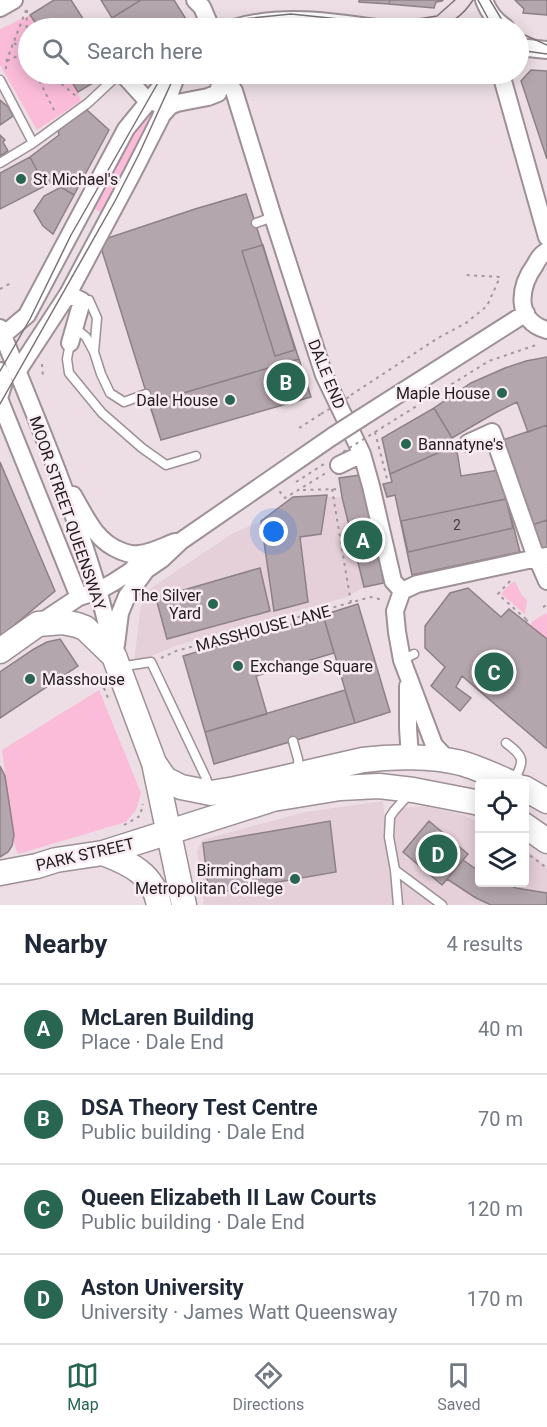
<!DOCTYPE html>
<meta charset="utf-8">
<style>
body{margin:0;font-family:Roboto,sans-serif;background:#f2f2f3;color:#1f2937}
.controls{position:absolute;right:18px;bottom:18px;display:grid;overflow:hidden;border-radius:6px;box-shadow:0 3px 15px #0003}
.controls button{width:54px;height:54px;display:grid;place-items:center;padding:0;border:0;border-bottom:2px solid #e0e1e3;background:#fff;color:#1f2937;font:30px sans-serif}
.you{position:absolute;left:274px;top:532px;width:21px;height:21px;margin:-15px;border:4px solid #fff;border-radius:50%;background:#1a73e8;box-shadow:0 0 0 9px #1a73e833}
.badge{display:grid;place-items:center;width:39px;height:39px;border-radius:50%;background:#296652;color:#fff;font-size:20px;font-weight:700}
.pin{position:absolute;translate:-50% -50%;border:3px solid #fff;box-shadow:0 2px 6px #0006}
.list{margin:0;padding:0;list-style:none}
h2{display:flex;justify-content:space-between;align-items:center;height:78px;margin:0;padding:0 24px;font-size:26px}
h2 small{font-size:20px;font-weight:400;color:#747a83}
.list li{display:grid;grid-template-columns:39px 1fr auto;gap:18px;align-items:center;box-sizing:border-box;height:90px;padding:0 24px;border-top:2px solid #e0e1e3}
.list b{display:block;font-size:22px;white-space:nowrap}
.list p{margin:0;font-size:20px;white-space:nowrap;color:#747a83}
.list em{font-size:20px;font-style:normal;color:#747a83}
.icon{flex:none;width:33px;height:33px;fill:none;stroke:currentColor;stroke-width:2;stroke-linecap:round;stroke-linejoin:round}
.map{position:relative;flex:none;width:547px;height:905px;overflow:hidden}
.search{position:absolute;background:#fff;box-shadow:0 3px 15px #0003;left:18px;right:18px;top:18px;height:66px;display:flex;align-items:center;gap:15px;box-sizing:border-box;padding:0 21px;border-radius:33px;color:#747a83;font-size:22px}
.sheet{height:438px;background:#fff}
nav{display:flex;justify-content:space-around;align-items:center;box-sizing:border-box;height:84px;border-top:2px solid #e0e1e3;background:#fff;font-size:16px;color:#747a83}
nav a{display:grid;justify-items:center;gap:3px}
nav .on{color:#296652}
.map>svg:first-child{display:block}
</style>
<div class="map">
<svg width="547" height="905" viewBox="0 0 547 905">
<rect width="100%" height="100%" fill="#ecdee4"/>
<!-- built -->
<path fill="#e5cfd9" d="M297 497H342L364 587 347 597 175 646 134 663 140 611 145 592 232 534 261 521Z
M383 801 393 905H204L197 852 202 840 305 812Z
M423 806 460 814 479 822 480 882H524L525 849 538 859 547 868V905H403L395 846 393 821 402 808Z"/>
<!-- green -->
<path fill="#fbbcda" d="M30 15 39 28H28V74H67L78 92 81 101 37 130 0 65V29Z
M146 110 154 113 104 214 91 207Z
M515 582 522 595 527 600 525 614 501 594 511 583Z
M546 613 547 615V639L530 626 533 621Z
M99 690 141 793 136 810 126 822 18 854 14 844 2 750Z"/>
<!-- building -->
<path fill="#b4a6ad" stroke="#8d8186" stroke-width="1.5" d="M54 0H71L89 28H39L30 15Z
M101 0H141L112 18Z
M141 0H174L191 27 189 28H105L102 24Z
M359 0H390L389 4 359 2Z
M390 0H443L442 1 436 2 434 8 389 4Z
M515 0H547V15L523 13 524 9Z
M531 70 547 71V159L521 81Z
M67 74H108L78 92Z
M0 100 8 107 13 116 0 125Z
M87 110 109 130 74 195 61 187 56 179 45 186 30 157 59 135 58 130Z
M0 135 5 140 3 142 8 151 0 156Z
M30 157 45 186 0 209V173Z
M61 187 74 195 53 234 43 226 34 211 44 196Z
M246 194 311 397 161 440 99 241 195 209Z
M263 245 295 350 275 356 242 251Z
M547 357V425L528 432 517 402 495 413 452 438 434 408 471 383 505 368 526 361Z
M299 359 311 397 161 440 149 403Z
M434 408 452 438 447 449 390 474 382 438Z
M547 425V520L532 525 503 440Z
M456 445 461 476 499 470 520 552 412 575 395 495 387 497 383 484 392 482 390 474Z
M0 462 55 591 0 637Z
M360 475 384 583 364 587 342 497 339 478Z
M327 495 321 534 300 537 308 602 274 611 261 521 293 497Z
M506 499 513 528 408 552 401 521Z
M547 520V547L540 549 532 525Z
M260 568 270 611 167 639 156 598Z
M468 588 501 617 509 609 547 639V747L546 748 462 676 456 687 471 698 460 711 431 686 445 667 425 648V626L450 593Z
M358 604 390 712 355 723 323 615Z
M323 615 334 653 256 676 267 714 205 732 183 656Z
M60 639 78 666 0 718V672L34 649 47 642Z
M345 690 355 723 214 764 205 732Z
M0 766 5 776 14 835 12 846 8 852 0 857Z
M330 821 336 872 209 894 203 843Z
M429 821 468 854 442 885 403 852Z
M463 860 480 872V882H502L516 888 547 893V905H491L476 898 447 879Z"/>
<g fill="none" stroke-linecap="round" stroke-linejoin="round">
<!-- service casing -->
<g stroke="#9d9096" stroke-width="11">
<path id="service" d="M0 80 33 143
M0 163 33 143 88 103 119 74
M256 223 273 217
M82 301 89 300 97 318 94 352
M74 327 86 337 94 352 101 374 110 393 124 402 146 394
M70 343 67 359 69 373 102 413 142 448 166 465 196 456
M402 660 414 654
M119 667 151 662 206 778 210 790
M293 741 298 759 299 772
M506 743C526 758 524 761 513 782
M395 870 442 905
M398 905 395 870 389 837 390 817 394 811 410 793"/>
</g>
<!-- minor casing -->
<g stroke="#9d9096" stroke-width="20">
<path id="minor" d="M195 0 202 7 211 28
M484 0C489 13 495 20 506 28
M0 8 14 0
M234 28C281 14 329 21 376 28
M518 47 547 50
M123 74 143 96 158 104
M222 74 234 91 273 217 324 375 362 454 371 486 393 581 402 591
M501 74 547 237
M161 116 170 106 177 103 208 97 218 93 222 74
M547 251C541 254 538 259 535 265 519 287 514 321 547 330
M68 294 82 301 70 343
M0 328C33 411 69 494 95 580 103 605 108 630 114 656
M0 338 27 315 126 129 171 74
M0 371 4 382 0 395
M17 372 68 294 132 174 161 117 177 74
M0 401 79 597
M361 418 526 313
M468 443 492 432 533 549 547 581
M339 465 362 454
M73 495C86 517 95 541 121 551 126 553 134 555 139 554 151 553 164 546 175 542
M402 591 395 611 397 632 402 660 434 745 449 761
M402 591 417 584 546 556
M40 623 79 597 98 591 114 582 131 571 144 557
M116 645 120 613 127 596 146 570 162 559 181 541 333 436
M408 686V728L410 758"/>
</g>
<!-- secondary casing -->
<g stroke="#9d9096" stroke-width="27">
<path id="secondary" d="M0 651 38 624 63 622 77 625 85 628 114 656 154 763 184 905
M154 763 165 779 181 787 211 793 235 789 363 760C393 756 432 756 461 763 479 768 497 777 514 784
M524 788 547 801
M524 825 547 841
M103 853C129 863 154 874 159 905
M0 873 37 866 56 860 103 853 273 799 340 788 379 786 413 790 480 803"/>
</g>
<!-- path -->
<path stroke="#a2979c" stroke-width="2" stroke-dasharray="3 4.5" stroke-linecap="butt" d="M27 10 26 52 28 57
M475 20 477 28
M14 43 26 52
M7 61 26 52
M6 69V62L26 10
M36 74 56 114
M50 74 77 97
M0 289 11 283
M42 364 43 376
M351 395 438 338 466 323 487 306 500 277 466 275
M299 428 321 414
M375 432 489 361 539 344
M296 482 324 464
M332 489 351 603
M303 490 341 489
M281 492H280L285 498 326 473
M510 581 498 594 527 620
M543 607 547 605
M526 622 529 617
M161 658 176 651 371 597 383 600
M101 681 108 698
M124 825 140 816 143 804
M524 851 547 868"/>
<!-- service -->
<use href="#service" stroke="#fff" stroke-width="8"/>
<!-- minor -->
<use href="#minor" stroke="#fff" stroke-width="16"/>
<!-- secondary -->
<use href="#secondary" stroke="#fff" stroke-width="24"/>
<!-- tram -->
<path stroke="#7c7378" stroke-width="1.5" d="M478 0 490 22 497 28
M490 0 502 20 513 28
M399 22 437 16 455 0
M217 28 243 19 291 14 378 23 411 28
M251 28 279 24 312 25
M435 28C452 24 464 14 473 0
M518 32 547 45
M518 50 547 54
M0 371 30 319 71 235 163 74
M0 404 115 201 139 154 173 79 178 74"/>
<!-- minor-bridge casing -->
<g stroke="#9d9096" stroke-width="20" stroke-linecap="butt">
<path id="minor-bridge" d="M333 436 361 418"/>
</g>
<!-- path-bridge -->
<path stroke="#a2979c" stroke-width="2" stroke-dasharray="3 4.5" stroke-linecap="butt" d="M321 414 349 397
M343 452 375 432 388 483"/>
<!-- minor-bridge -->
<use href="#minor-bridge" stroke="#fff" stroke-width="16"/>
</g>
<!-- markers -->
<g fill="#296652" stroke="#f9ebf2" stroke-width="2">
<circle cx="21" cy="179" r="6"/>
<circle cx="502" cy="393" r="6"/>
<circle cx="230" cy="400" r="6"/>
<circle cx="406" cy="444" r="6"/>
<circle cx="213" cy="604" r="6"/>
<circle cx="238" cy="666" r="6"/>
<circle cx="30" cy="679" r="6"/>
<circle cx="295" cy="879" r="6"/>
</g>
<g text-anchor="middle" stroke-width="5" stroke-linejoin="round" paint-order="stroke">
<!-- number labels -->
<g font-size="14" fill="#463e42">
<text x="457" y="530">2</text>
</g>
<!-- poi labels -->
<g font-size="16" fill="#211c1f" stroke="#f9ebf2" text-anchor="start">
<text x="33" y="185">St Michael's</text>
<text x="490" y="399" text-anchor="end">Maple House</text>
<text x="218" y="406" text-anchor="end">Dale House</text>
<text x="418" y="450">Bannatyne's</text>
<text x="201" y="601" text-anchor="end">The Silver<tspan x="201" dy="18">Yard</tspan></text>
<text x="250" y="672">Exchange Square</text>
<text x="42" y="685">Masshouse</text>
<text x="283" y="876" text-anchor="end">Birmingham<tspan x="283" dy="18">Metropolitan College</tspan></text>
</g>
<!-- street labels -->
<g font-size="16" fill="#211c1f" stroke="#f9ebf2">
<text transform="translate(327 374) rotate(68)" y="6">DALE END</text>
<text transform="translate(68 513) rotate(71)" y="6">MOOR STREET QUEENSWAY</text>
<text transform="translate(263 628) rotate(-15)" y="6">MASSHOUSE LANE</text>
<text transform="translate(85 854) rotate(-13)" y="6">PARK STREET</text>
</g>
</g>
</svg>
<div class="controls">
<button><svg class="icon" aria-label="locate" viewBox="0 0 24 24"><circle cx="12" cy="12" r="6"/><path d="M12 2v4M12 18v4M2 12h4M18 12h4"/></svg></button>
<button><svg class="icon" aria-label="layers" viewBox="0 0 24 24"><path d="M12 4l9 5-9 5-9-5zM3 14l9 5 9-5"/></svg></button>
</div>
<div class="you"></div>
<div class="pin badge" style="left:363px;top:540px">A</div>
<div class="pin badge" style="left:286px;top:382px">B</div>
<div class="pin badge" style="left:494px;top:672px">C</div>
<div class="pin badge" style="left:438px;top:854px">D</div>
<div class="search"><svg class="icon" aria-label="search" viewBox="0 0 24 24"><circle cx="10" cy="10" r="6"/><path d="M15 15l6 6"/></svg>Search here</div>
</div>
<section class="sheet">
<h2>Nearby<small>4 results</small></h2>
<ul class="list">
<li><span class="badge">A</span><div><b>McLaren Building</b><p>Place · Dale End</p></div><em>40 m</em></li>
<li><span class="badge">B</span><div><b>DSA Theory Test Centre</b><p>Public building · Dale End</p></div><em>70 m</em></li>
<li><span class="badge">C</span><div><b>Queen Elizabeth II Law Courts</b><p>Public building · Dale End</p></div><em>120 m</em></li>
<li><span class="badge">D</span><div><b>Aston University</b><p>University · James Watt Queensway</p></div><em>170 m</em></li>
</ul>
</section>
<nav>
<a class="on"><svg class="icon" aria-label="map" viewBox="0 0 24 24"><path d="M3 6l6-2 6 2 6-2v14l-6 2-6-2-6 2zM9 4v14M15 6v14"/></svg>Map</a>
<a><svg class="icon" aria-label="directions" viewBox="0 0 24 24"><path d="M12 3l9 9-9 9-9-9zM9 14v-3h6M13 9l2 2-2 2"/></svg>Directions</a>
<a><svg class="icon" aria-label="saved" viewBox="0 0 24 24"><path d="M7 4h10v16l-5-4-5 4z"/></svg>Saved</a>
</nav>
